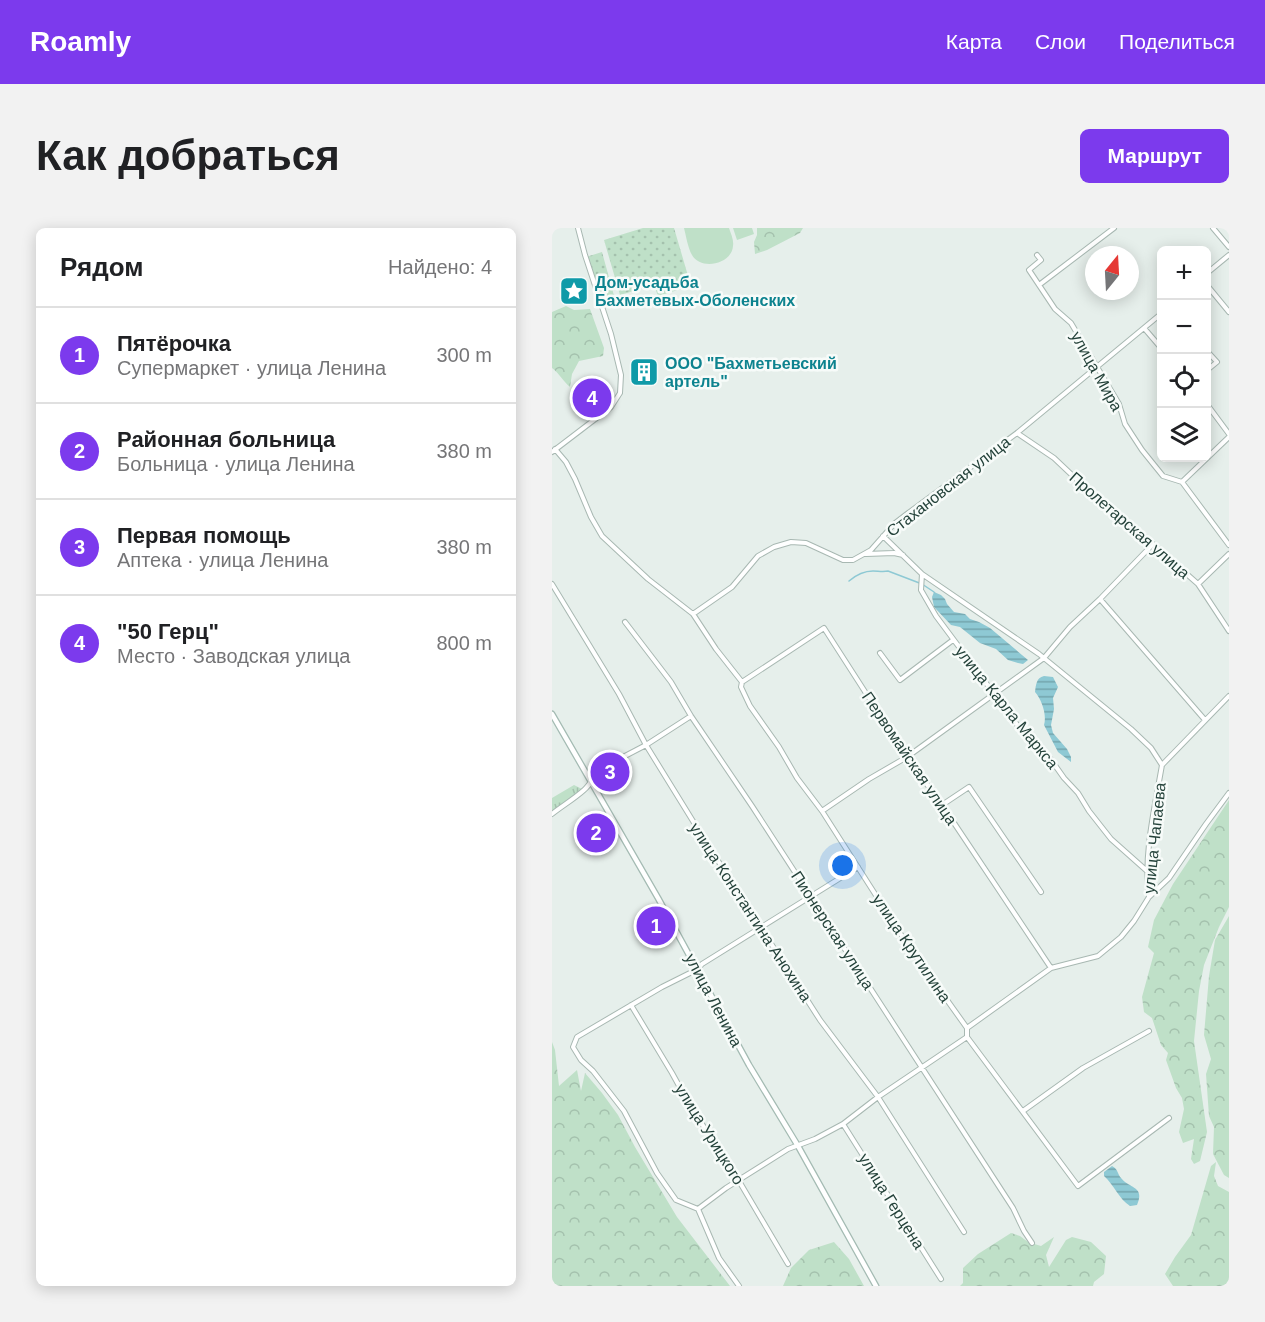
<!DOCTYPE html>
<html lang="ru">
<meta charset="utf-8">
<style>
body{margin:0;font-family:Helvetica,sans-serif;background:#f2f2f2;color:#202124}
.controls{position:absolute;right:18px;top:18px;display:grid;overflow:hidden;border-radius:9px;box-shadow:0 3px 15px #0003}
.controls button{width:54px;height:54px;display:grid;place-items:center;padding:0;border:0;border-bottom:2px solid #e0e0e0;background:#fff;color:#202124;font:30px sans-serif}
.compass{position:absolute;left:533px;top:18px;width:54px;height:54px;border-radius:50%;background:#fff;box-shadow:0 3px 15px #0003;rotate:18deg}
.you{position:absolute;left:291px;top:638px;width:21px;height:21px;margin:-15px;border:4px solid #fff;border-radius:50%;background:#1a73e8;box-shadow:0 0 0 9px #1a73e833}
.badge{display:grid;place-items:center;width:39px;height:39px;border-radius:50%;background:#7c3aed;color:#fff;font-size:20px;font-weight:700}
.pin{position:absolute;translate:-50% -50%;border:3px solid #fff;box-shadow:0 2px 6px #0006}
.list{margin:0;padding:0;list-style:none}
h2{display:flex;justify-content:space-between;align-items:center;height:78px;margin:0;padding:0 24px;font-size:26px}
h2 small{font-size:20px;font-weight:400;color:#757577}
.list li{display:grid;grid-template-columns:39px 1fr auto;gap:18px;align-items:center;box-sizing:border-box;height:96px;padding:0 24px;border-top:2px solid #e0e0e0}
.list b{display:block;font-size:22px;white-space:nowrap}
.list p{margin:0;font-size:20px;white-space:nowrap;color:#757577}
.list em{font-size:20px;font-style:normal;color:#757577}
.icon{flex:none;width:33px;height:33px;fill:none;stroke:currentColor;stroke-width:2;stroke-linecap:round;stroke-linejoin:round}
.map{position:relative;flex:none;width:677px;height:1058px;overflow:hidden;border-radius:9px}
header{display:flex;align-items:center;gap:36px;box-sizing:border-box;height:84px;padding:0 30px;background:#7c3aed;color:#fff}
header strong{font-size:28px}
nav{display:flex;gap:33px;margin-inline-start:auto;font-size:21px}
.intro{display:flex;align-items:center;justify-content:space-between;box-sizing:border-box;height:144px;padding:0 36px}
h1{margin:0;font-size:42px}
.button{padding:15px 27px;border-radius:9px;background:#7c3aed;color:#fff;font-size:21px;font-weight:700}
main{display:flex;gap:36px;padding:0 36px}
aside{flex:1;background:#fff;border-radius:9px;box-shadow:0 3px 15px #0003}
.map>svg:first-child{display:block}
</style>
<header>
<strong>Roamly</strong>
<nav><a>Карта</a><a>Слои</a><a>Поделиться</a></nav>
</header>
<div class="intro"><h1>Как добраться</h1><a class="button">Маршрут</a></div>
<main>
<aside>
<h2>Рядом<small>Найдено: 4</small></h2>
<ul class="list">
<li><span class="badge">1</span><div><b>Пятёрочка</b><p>Супермаркет · улица Ленина</p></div><em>300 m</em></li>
<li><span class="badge">2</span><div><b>Районная больница</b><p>Больница · улица Ленина</p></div><em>380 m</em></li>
<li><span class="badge">3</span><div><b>Первая помощь</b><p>Аптека · улица Ленина</p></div><em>380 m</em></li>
<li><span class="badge">4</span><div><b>&quot;50 Герц&quot;</b><p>Место · Заводская улица</p></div><em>800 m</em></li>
</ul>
</aside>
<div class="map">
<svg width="677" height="1058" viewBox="0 0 677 1058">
<defs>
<pattern id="grass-tufts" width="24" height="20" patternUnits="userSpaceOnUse" patternTransform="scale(1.5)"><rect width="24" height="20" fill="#bfe0c8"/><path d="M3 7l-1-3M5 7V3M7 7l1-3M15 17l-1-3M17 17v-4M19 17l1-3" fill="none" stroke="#a4c1ad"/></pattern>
<pattern id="forest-crowns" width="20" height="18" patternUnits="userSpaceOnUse" patternTransform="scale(1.5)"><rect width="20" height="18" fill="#bfe0c8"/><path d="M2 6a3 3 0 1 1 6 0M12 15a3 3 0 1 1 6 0" fill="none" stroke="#a4c1ad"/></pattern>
<pattern id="park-dots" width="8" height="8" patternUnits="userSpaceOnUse" patternTransform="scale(1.5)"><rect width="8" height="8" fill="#bfe0c8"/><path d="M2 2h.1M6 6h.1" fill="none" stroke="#a4c1ad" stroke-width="1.8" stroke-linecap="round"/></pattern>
<pattern id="water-rules" width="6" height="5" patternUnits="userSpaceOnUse" patternTransform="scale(1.5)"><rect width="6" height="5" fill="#8ec9d4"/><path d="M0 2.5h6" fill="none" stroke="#74a5ad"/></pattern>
</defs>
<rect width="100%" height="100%" fill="#e6efeb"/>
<!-- grass -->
<path fill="url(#grass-tufts)" d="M22 557 32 562 0 586V570Z"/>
<!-- forest -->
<path fill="url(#forest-crowns)" d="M205 0H251L248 5 215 22 203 26 202 14 205 7Z
M14 78 22 82 38 81 52 120 51 128 27 133 20 146 18 159C11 153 7 145 0 140V84Z
M677 572V679L667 699 652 737 647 763 642 813 655 904 648 933 642 936 639 931 642 911 631 915 627 904 632 881 630 870 624 860 614 832 616 825 609 817 600 790 592 784 590 769 602 725 596 719 602 692 621 656Z
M677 688V950L672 947 661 926 662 899 657 888 654 846 659 831 652 807 657 748 663 712Z
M0 814 3 822 7 858 25 842 29 863 33 845 50 865 66 887 83 919 125 989 178 1058H0Z
M664 934 662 948 666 958 677 964V1058H621L613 1046 623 1029 639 1007 659 938Z
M459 1005 468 1008 476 1014 489 1018 502 1009 494 1027 497 1039 514 1012 520 1009 539 1014 554 1028 552 1046 542 1054 541 1058H408L411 1055V1040L426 1026Z
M282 1014 297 1031 312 1058H231L239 1040 257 1022Z"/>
<!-- park -->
<path fill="url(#park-dots)" d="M91 0H122L139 58 106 68 102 57 68 67 52 12Z
M50 24 64 75 50 79 34 29Z"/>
<!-- pitch -->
<path fill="#bfe0c8" d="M132 0H177C179 6 182 12 181 18 180 36 149 43 140 27 136 20 134 8 132 0Z
M181 0H200L202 6 185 12Z"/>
<!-- water -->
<path fill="url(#water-rules)" d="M382 364 389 367 393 371 395 376 402 384 413 386 418 391 427 394 438 400 476 432 471 436 466 435 456 432 444 421 428 415 408 399 399 397 382 379 380 369Z
M492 448 501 449 506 459 501 470 502 481 499 497 501 505 515 521 519 529V534L506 524 492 497C495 487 490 472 483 464 484 457 484 450 492 448Z
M560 938C566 941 565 945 569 950 578 961 593 958 585 977L578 978C567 971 562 957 552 948V944Z"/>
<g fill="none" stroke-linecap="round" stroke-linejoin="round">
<!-- stream -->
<path stroke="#8ec9d4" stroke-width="1.5" d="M297 353C304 347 312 343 321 343 326 343 331 344 336 343L370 356 382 364"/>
<!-- street casing -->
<g stroke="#a8b8b2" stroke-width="6">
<path id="street" d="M661 0 677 19
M485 27 489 32 477 42 503 81 519 95 567 176 573 196 590 222 611 248 630 254 677 317
M654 46 677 27
M654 56 677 84
M487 57 562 0
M592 100 610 121
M654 122 665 134 654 143
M654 175 677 206
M465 205 502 230 558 283 586 303 646 356 677 403
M3 221 14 234 23 251 39 289 50 308 96 351 141 386 164 421 190 454 189 459 198 478 227 519 245 550 270 583 355 716 415 800V809L526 958 617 890
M0 224 59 179 68 165 69 147 59 106 33 27 26 0
M630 254 677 209
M331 308 370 346 369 362 384 388 475 510 495 526 512 550 526 565 537 583 559 611 595 643
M314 326 342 325 351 327
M370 346 487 426 579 501 599 520 610 537
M0 356 67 466 94 517 152 611 268 792 326 869 412 1004
M646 356 677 326
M548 371 653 492
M141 386 180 359 206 328 222 319 239 314 254 315 291 332H301L319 322 342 296 355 286 465 205 610 85
M73 394 119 454 139 488 200 578 461 980 472 1003 480 1015
M328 425 348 452 401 412
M190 454 272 400 355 529 390 577 499 740
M610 537 677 468
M390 577 417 559 489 664
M270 583 317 551 355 529 492 430 518 399 548 371 601 316
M0 586C10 578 22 571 32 562 39 556 43 546 50 540L94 517 139 488
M597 669C591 627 603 578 610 537
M79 777 120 845 137 876 187 953 236 1036
M415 800 499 740 546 728 569 709 582 693 597 669 617 650 654 596 677 565
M471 883 531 840 597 803
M291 896 389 1051
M146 981 174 960 236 921 263 911 291 896 326 869 415 809
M187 1058 167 1030 146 981 124 972 105 945 72 883 41 843 29 832 21 819 25 809 110 759 146 741 150 736 306 639"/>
</g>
<!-- secondary casing -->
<g stroke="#a4bbb3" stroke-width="7">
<path id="secondary" d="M0 486 106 670 197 837 246 918 324 1058"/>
</g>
<!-- street -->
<use href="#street" stroke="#fff" stroke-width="4"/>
<!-- secondary -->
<use href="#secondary" stroke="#fff" stroke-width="4.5"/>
</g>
<!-- icons -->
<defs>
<g id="sight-square" transform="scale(1.5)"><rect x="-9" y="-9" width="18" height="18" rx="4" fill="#0f9aa8" stroke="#f7fbf9"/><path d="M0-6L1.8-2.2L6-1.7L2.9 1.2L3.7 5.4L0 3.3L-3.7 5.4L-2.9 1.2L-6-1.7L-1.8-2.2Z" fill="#fff"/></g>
<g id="building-square" transform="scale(1.5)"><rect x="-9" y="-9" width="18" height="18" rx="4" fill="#0f9aa8" stroke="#f7fbf9"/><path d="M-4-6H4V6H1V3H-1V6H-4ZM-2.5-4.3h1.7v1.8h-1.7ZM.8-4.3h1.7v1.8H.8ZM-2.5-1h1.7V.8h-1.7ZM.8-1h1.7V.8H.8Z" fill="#fff"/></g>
</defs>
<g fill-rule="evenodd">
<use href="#sight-square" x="22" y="63"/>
<use href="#building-square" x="92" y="144"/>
</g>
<g text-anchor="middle" stroke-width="5" stroke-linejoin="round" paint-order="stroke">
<!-- culture labels -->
<g font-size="16" font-weight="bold" fill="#0d838f" stroke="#f7fbf9" text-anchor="start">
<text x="43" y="60">Дом-усадьба<tspan x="43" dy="18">Бахметевых-Оболенских</tspan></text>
<text x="113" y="141">ООО "Бахметьевский<tspan x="113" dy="18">артель"</tspan></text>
</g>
<!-- street labels -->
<g font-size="16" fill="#24423a" stroke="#f7fbf9">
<text transform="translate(545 143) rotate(61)" y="6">улица Мира</text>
<text transform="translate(396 258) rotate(-38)" y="6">Стахановская улица</text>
<text transform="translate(578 297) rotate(41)" y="6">Пролетарская улица</text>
<text transform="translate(455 479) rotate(51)" y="6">улица Карла Маркса</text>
<text transform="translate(358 530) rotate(56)" y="6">Первомайская улица</text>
<text transform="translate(602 610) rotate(-84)" y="6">улица Чапаева</text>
<text transform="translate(199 684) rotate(57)" y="6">улица Константина Анохина</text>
<text transform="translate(281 702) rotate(57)" y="6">Пионерская улица</text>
<text transform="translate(360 720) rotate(56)" y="6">улица Крутилина</text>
<text transform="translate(162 772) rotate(62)" y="6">улица Ленина</text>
<text transform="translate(158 906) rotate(58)" y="6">улица Урицкого</text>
<text transform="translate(340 973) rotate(58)" y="6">улица Герцена</text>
</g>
</g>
</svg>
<div class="controls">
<button>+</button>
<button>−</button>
<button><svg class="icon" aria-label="locate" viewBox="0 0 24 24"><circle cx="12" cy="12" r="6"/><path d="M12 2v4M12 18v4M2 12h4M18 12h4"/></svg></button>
<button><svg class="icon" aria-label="layers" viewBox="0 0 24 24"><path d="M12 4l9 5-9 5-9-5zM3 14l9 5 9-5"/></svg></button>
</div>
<svg class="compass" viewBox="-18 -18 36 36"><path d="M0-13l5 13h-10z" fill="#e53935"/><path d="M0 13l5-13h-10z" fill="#757577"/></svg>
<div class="you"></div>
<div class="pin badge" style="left:104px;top:698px">1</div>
<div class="pin badge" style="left:44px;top:605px">2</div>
<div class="pin badge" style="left:58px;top:544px">3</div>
<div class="pin badge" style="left:40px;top:170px">4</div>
</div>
</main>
